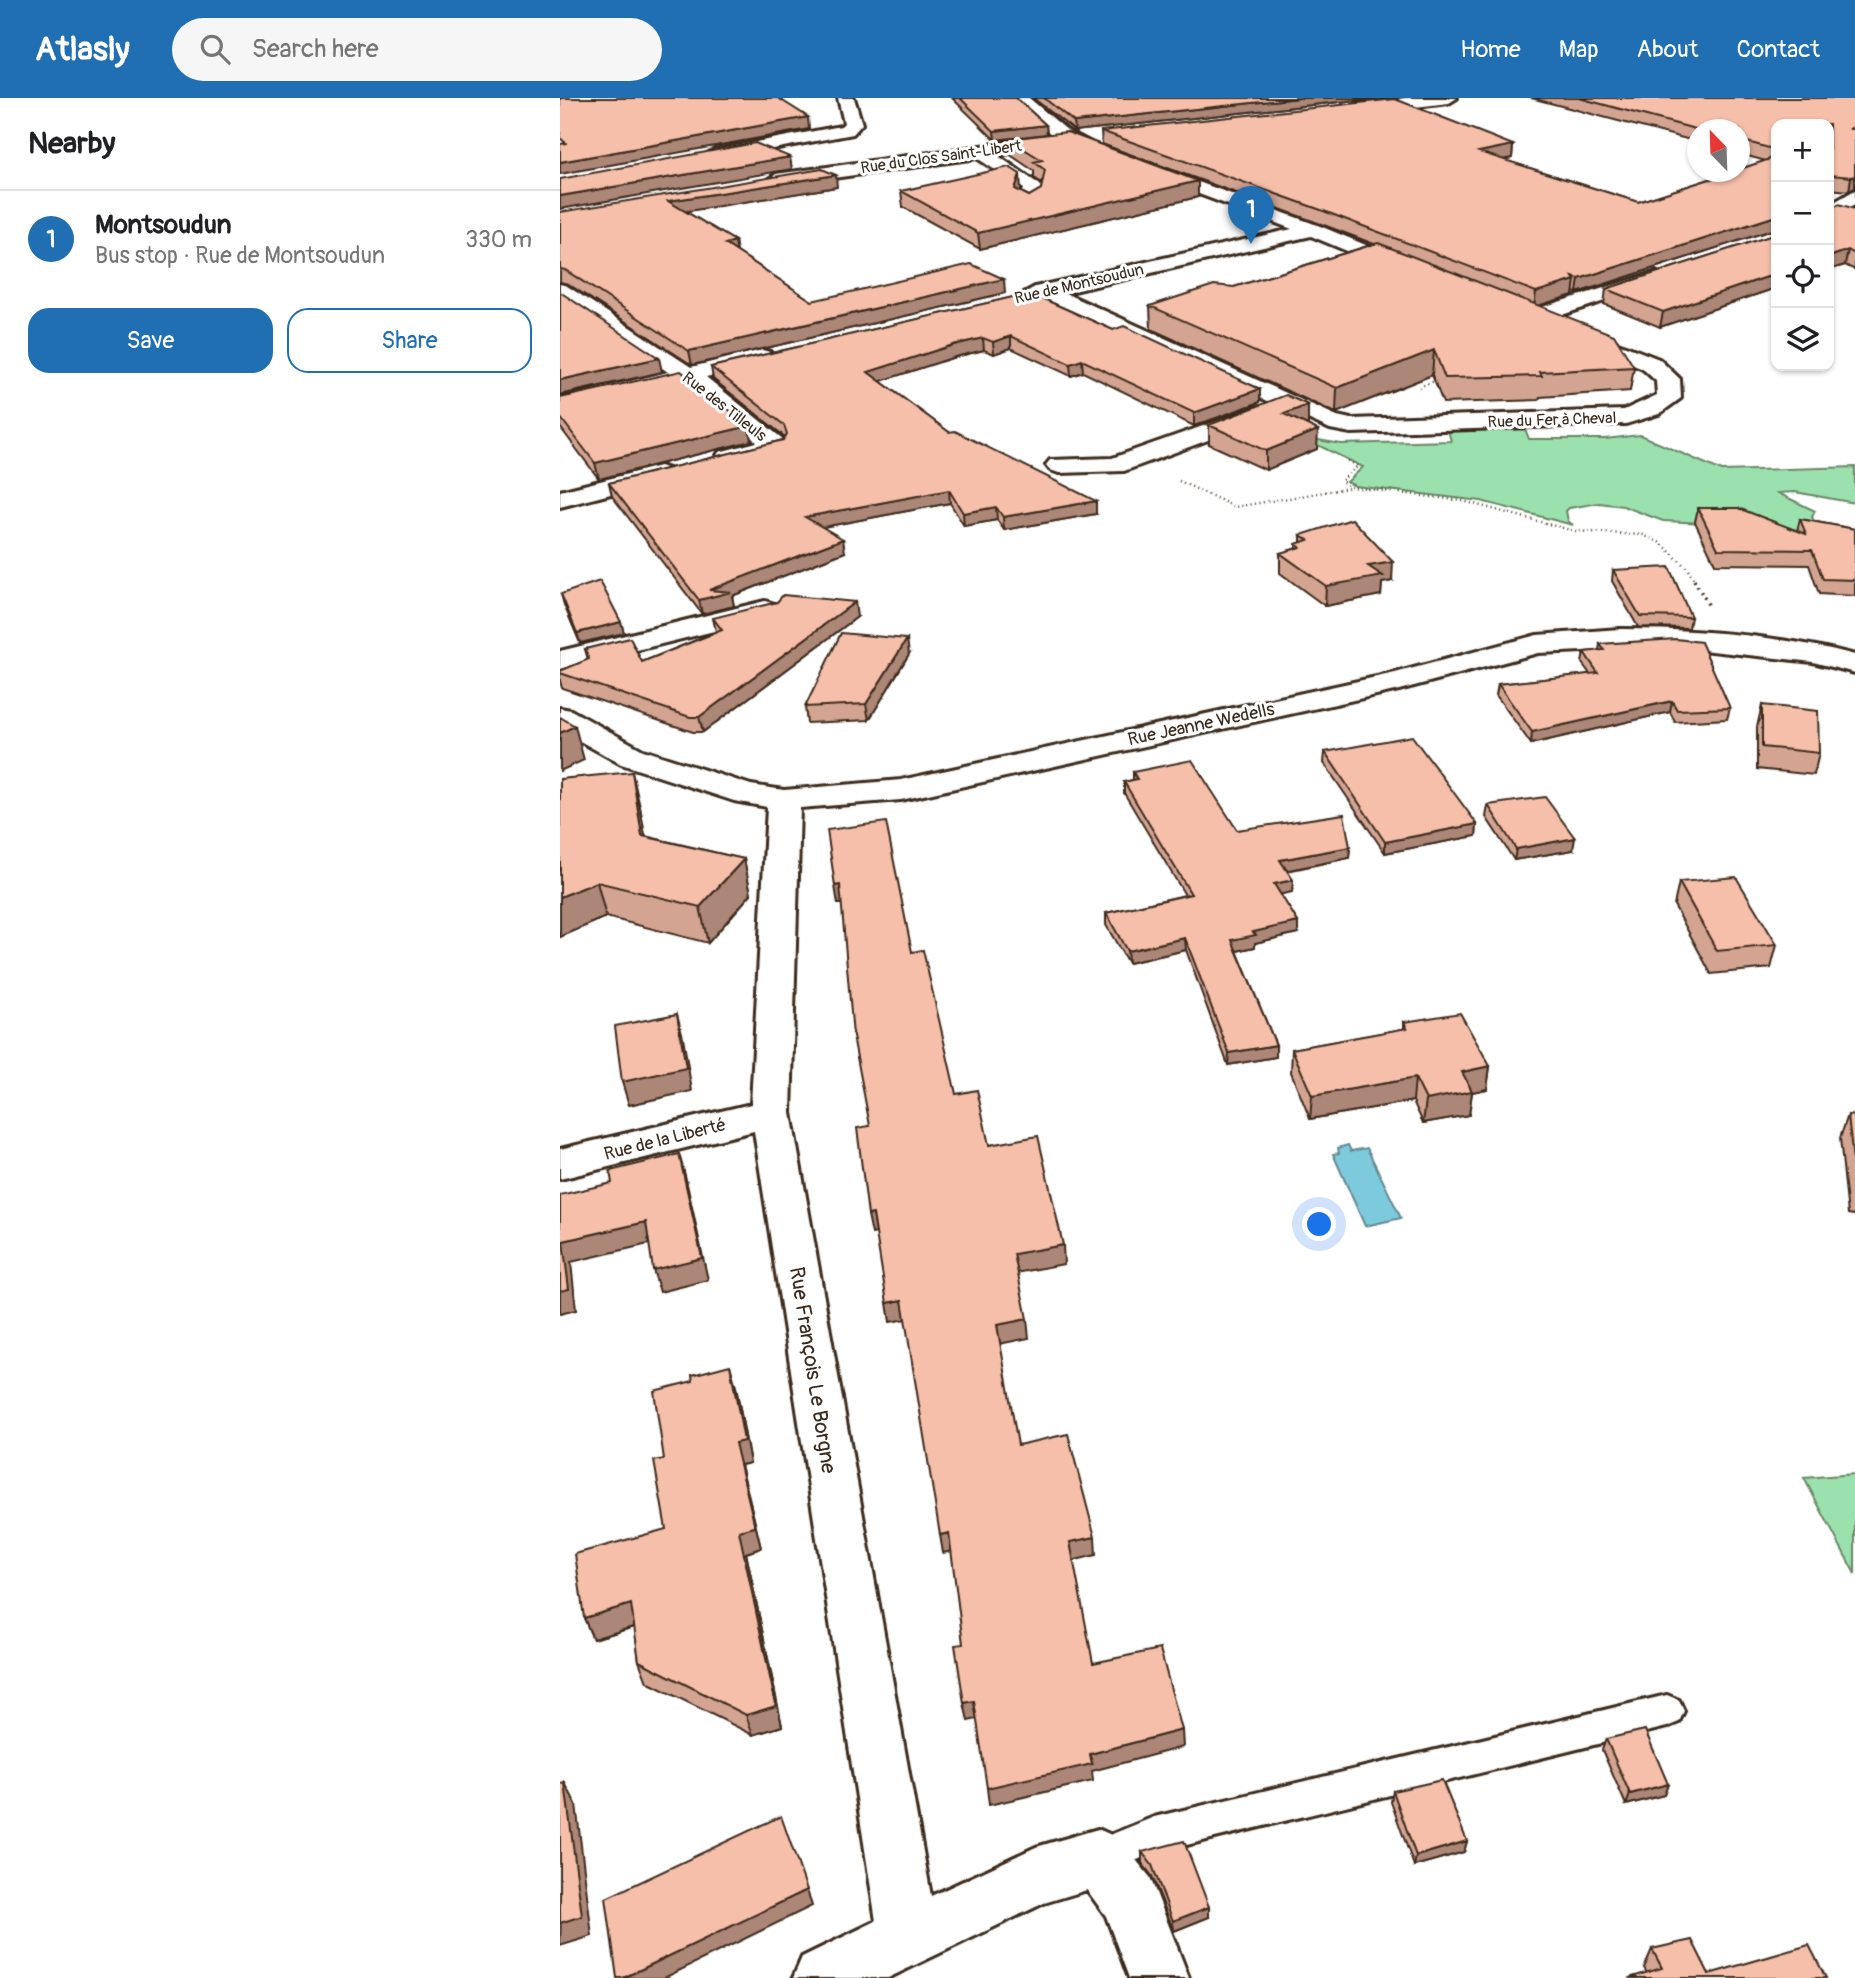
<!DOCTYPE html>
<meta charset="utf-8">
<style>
body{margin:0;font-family:Pangolin,sans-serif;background:#f6f6f6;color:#202124}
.controls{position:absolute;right:21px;top:21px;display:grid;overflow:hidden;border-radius:14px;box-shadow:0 2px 5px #0004}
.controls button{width:63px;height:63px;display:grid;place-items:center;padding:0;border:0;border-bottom:2px solid #e0e0e0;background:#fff;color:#202124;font:35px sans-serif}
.compass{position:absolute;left:1127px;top:21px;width:63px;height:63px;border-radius:50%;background:#fff;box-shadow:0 2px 5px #0004;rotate:337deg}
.you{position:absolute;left:760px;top:1127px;width:24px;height:24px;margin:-18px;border:5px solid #fff;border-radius:50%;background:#1a73e8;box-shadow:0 0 0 10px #1a73e833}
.badge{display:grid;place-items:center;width:46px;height:46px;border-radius:50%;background:#1f6fb2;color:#fff;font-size:23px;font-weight:700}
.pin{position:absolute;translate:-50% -58px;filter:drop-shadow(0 2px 4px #0008)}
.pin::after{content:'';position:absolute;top:37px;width:24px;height:21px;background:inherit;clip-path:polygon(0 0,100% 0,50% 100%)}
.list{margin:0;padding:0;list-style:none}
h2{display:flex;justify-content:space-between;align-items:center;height:91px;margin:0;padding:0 28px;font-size:30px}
h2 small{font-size:23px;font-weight:400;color:#757577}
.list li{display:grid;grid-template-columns:46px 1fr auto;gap:21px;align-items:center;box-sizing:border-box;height:98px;padding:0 28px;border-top:2px solid #e0e0e0}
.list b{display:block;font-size:26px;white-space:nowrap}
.list p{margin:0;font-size:23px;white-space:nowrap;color:#757577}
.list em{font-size:23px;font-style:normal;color:#757577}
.actions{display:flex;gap:14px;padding:21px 28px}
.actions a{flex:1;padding:16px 0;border:2px solid #1f6fb2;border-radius:21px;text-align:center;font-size:24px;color:#1f6fb2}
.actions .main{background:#1f6fb2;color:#fff}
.icon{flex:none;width:38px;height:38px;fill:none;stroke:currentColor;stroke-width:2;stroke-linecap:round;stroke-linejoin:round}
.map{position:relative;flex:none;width:1295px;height:1880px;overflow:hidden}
header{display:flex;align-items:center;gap:42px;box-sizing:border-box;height:98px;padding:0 35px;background:#1f6fb2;color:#fff}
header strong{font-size:33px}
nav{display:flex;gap:38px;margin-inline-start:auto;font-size:24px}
.search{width:490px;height:63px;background:#f6f6f6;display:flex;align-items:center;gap:18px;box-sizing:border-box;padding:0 24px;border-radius:38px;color:#757577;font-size:26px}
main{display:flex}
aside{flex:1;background:#fff}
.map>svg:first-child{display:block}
</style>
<header>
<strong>Atlasly</strong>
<div class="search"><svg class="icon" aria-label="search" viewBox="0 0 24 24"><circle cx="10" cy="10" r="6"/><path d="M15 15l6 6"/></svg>Search here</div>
<nav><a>Home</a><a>Map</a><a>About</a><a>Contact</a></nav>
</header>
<main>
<aside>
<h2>Nearby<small></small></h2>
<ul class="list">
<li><span class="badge">1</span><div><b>Montsoudun</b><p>Bus stop · Rue de Montsoudun</p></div><em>330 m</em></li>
</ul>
<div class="actions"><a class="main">Save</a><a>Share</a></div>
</aside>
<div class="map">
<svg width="1295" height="1880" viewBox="0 0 1295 1880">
<rect width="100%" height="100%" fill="#fff"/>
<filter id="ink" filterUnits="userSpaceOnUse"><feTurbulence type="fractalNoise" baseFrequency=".0143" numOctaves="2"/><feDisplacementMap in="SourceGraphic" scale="14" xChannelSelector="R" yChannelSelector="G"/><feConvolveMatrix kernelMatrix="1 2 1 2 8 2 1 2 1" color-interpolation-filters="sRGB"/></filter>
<g filter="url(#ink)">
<!-- green -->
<path fill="#9ae1ae" stroke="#6a8666" stroke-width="2" d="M964 328 969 341H1045L1080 337 1162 373 1295 369V405L1235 394 1218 395 1255 413 1252 419 1256 426 1255 439 1145 425 1103 423 1063 408 1039 405 1009 410 1006 413 1008 423 1013 427 921 403 795 388 787 384 803 369 741 339 781 346 891 343 887 329Z
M1295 1376V1476L1244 1380Z"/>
<!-- water -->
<path fill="#7ecadd" stroke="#638a91" stroke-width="2" d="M788 1047 791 1053 807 1050 841 1120 805 1128 773 1056 779 1055 778 1050Z"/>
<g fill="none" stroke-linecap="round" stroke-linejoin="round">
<!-- lane casing -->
<g stroke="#3b2a1e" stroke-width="6">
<path id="lane" d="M1107 1597 1119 1602 1124 1613 1119 1624 1107 1629 594 1755 538 1778 525 1773 520 1760 525 1747 594 1719Z"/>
</g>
<!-- street casing -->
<g stroke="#3b2a1e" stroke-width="6">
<path id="street" d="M278 0H294L302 26 293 36 154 62 145 57 154 52 281 28 284 25Z
M451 0H469L508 33 533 46 760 128 854 167 857 171 854 175H840L751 138 505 195 777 318 791 321 1064 312 1097 297 1096 283 1083 271 1009 241 1006 236 1017 229 1099 261 1120 281 1121 300 1099 316 1066 326 791 335 770 331 490 205 485 199 475 201 464 195 475 189 732 131 506 46 437 57 483 89 479 106 469 112 459 106 464 91 417 60 216 88 207 82 216 76 493 38Z
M846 0H897L889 5 796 16 788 11 796 6Z
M1295 92V106L1269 121V107Z
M1096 174 1106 180 1103 184 974 226 963 219 966 214Z
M0 186 7 188 131 269 202 252 210 254 213 259 210 264 146 279 224 342 227 347 224 352 168 366 159 364 156 359 159 354 197 344 123 285 0 314V300L108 274 0 202Z
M697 309 705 311 709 316 705 321 564 373 499 375 490 372 486 367 490 362 552 360Z
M100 368 109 371 113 376 109 381 0 409V393Z
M205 503 215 506 219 512 215 518 0 571V553Z
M1060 531C1138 531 1219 537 1295 557V575L1253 564 1114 549 978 555 839 592 341 702 240 710 231 1015 371 1798 476 1749 538 1731 558 1740 590 1779 629 1880H569L546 1818 527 1792 484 1805 328 1880H233L242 1859 316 1823 194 1033 0 1081V1051L191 1006 207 709 174 703 61 666 0 632V610L11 612 83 652 191 687 224 692 341 682 835 575 977 537Z"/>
</g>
<!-- path-far1 -->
<path stroke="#3b2a1e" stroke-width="2.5" stroke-dasharray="1 3.5" stroke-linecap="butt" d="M859 289 880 281
M788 363 798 368 781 383 791 389 903 403 1014 433 1083 437 1101 445 1127 470 1135 484
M619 383 675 409 788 390"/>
<!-- path -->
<path stroke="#3b2a1e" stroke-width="3.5" stroke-dasharray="2 4.5" stroke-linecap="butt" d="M1134 482 1149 508"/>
<!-- lane -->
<use href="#lane" fill="#fff" fill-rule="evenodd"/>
<!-- street -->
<use href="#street" fill="#fff" fill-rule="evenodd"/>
</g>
<!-- wall -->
<path fill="#d4a492" stroke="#3b2a1e" stroke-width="2" d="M392 0H456L486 27 487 36 435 42Z
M473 0H816L515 33Z
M971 0H1295V90L1289 93 1269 91 1216 26V132L1215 131 1017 195 1013 194V197L979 208 1074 269 1070 293 980 299 979 302 883 305 872 277 776 315 591 231 590 208 674 189 814 146 761 126 542 46 541 33 953 47 952 60 944 62 1078 104 1206 63 1180 56V32H1138V44Z
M448 41 638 99 420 151 343 109 341 93 461 92 460 93 469 98 481 91 482 85 474 80V73L449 56Z
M277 89 125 113 175 143 177 154 252 203 445 195 132 267 8 186 0 184V114Z
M1269 106 1272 110 1295 111V172L1285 167 1269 172Z
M1216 136V190L1100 229 1044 206 1046 191Z
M470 195 553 232 700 291V304L634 328 523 274 511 278 451 250 434 256 424 252 395 259 320 283 389 334 536 416 444 432 437 422 404 428 390 405 262 429 285 454 172 498 174 508 142 516 52 398 49 385 223 342 225 339 153 281 151 269Z
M0 300 189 328 191 343 39 381 0 329Z
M746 326 757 351 706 372 649 346V327L748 326Z
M1138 410 1237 433 1240 421 1295 431V498L1259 496 1249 467 1155 466 1135 424Z
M741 437 832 483 822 485 821 497 765 508 720 475V455L736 451V446L741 445Z
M1053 472 1131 519 1129 530 1078 529 1052 483Z
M1 496 61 524 64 535 20 545 4 507Z
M297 519 143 634H133L2 590 0 583V573L28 562 25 551 82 564 156 534 153 520Z
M1040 546 1170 610 1167 621 1115 624 1110 614 971 646 936 597 938 586 1030 576 1022 565 1024 554 1039 553Z
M349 556 309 622 247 625 245 609Z
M1202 607 1259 655 1254 677 1197 671V629Z
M765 654 917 726 916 738 825 755 764 665Z
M573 674 677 732 790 749 789 760 727 773 733 782 732 794 720 796 738 824V835L695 845V849L677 853 716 947V959L668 967 626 852 568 865 546 827V815L625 797 564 695V684L573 682Z
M928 707 1013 752 954 762 926 719Z
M80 709 85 738 184 761 191 796 148 845 46 819 0 839Z
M1119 784 1217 847 1211 870 1151 876 1114 807Z
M844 924 930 968 927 991 912 994 909 1017 863 1025 853 1003 750 1021 731 974 732 951 844 931Z
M1288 1017 1295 1018V1117L1288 1116 1280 1040Z
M176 1289 190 1365 181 1367 201 1450 186 1455 222 1628 193 1637 87 1584 79 1563 75 1529 33 1541 24 1520 106 1431 104 1361Z
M1046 1641 1108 1686 1104 1697 1066 1707 1042 1652Z
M833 1693 907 1743 904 1754 854 1768 831 1704Z
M582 1754 649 1819 614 1833 592 1778 582 1765Z
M1092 1851 1149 1876 1087 1875 1084 1870Z"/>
<!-- shaded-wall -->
<path fill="#ac8677" stroke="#3b2a1e" stroke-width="2" d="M739 0H816L515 33 514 24Z
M248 19 249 31 0 76V64Z
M486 27 487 36 435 42 434 33Z
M953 47 952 60 918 67 919 54Z
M230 59 232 71 0 111V98Z
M460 76 461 92 457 107 455 91Z
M276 77 277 89 110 116 108 103Z
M1295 78V90L1289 93 1291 79Z
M638 83V99L420 151 418 135Z
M1216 118 1215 131 1017 195 1019 181Z
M175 143 177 157 165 146Z
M1288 152 1285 167 1269 172V159Z
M1216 176V190L1100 229 1103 214Z
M444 181 445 195 132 267 129 253Z
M1015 182 1013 197 974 209 976 194Z
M451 238V250L434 256 433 244Z
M423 240 424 252 395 259 309 287 308 274 393 247Z
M874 252 872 277 776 315 777 290Z
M99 260 102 274 0 297V282Z
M522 262 523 274 511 278 510 266Z
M700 291V304L634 328V315Z
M748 307V326L723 335 724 316Z
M189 328 191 343 39 381 35 365Z
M758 332 757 351 706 372V353Z
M389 392 390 405 247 432 245 419Z
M536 403V416L444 432 443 419Z
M436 409 437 422 404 428 403 415Z
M283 441 285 454 172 498 174 508 142 516 139 502 149 492Z
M833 464 832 483 822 485 821 497 765 508 766 488 808 468Z
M295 504 297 519 143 634 139 619Z
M61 524 64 535 20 545 17 535Z
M347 541 349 556 309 622 306 606Z
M1112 603 1110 614 971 646 972 634Z
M15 628 24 662 0 673V635Z
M72 674 80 709 91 772 82 738Z
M917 726 916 738 825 755V744Z
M1015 740 1013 752 954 762 956 751Z
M790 749 789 760 719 774 720 762Z
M184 761 191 796 148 845 140 809Z
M733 782 732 794 713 798 714 786Z
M37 784 46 819 0 839V799Z
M280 787 283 806H278L275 788Z
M738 824V835L695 845V849L672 854V842L693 834Z
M625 840 626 852 568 865 567 853Z
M117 916 123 939 132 993 69 1007 62 984Z
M716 947V959L668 967 669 955Z
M930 968 927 991 912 994 909 1017 863 1025 866 1002 902 974Z
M855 980 853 1003 750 1021 752 998Z
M119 1056 125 1077 148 1182 100 1194 93 1172Z
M313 1116 316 1135 312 1136 308 1117Z
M86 1124 93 1145 11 1164 16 1212 0 1216V1193L3 1143Z
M503 1147 504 1166 456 1175 454 1156Z
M342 1202 346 1221 330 1224 327 1205Z
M467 1221 469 1240 439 1246 437 1227Z
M170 1267 176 1289 190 1365 181 1367 201 1450 186 1455 222 1628 193 1637 186 1617 175 1345Z
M389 1435 392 1453 383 1455 380 1437Z
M535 1439 536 1457 512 1463 510 1444Z
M71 1506 80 1527 33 1541 24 1520Z
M414 1603 417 1621 408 1623 404 1605Z
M622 1632 623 1649 532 1673 533 1683 429 1707 427 1690 530 1656Z
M5 1685 16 1706 32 1838 0 1848Z
M1108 1686 1104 1697 1066 1707 1070 1696Z
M907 1743 904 1754 854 1768 856 1758Z
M247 1792 252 1808 104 1880H63Z
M649 1809V1819L614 1833 613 1823Z"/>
<!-- building -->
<path fill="#f6bfaa" stroke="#3b2a1e" stroke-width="2" d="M0 0H218L248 19 0 64V46L6 45 0 40Z
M400 0H456L486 27 434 33Z
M484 0H739L514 24Z
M1019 0H1295V29L1289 31H1295V78L1291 79 1271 77 1269 89V26H1216V52L1180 42V32H1139Z
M835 1 953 47 919 54 1078 104 1172 74H1180V71L1216 59V118L1019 181 1013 179 1015 182 976 194 761 112 541 33Z
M507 34 638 83 418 135 341 93 449 69 460 76 455 91 469 98 481 91 485 72 474 64 482 62 448 41Z
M195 45 230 59 0 98V81Z
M262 71 276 77 108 103 175 143 165 146 252 203 411 166 444 181 129 253 5 172 0 171V114Z
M1269 106 1272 110 1279 106 1295 111V156L1288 152 1269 159Z
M1216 136V176L1103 214 1046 191Z
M818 145 1054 237 1074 269 980 274 982 278 885 280 874 252 777 290 590 208 654 187 674 189Z
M0 194 99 260 0 282Z
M470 195 553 232 564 228 700 291 634 315 522 262 510 266 451 238 433 244 423 240 393 247 308 274 389 334 395 333 536 403 443 419 436 409 403 415 389 392 245 419 283 441 149 492 171 494 139 502 49 385 223 342 227 336 224 327 151 269Z
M121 273 189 328 35 365 0 319V300Z
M726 297 748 307 724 316 758 332 706 353 649 327Z
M1138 410H1178L1246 436 1240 421 1295 431V482L1263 481 1252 452 1158 451Z
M792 421 833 464 808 468 823 478 766 488 720 455 740 449 736 446 748 442 741 437Z
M1109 469 1131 519 1080 518 1053 472Z
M40 483 61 524 17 535 1 496Z
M223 497 295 504 139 619H130L0 575V573L29 561 25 551 70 540 82 564 162 532 153 520 217 504Z
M281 535 347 541 306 606 245 609Z
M1116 541 1141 544 1170 610 1117 612 1112 603 972 634 938 586 1038 575 1024 554 1044 552 1040 546Z
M1202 607 1258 613 1259 655 1202 649Z
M0 619 15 628 0 635Z
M852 638 917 726 825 744 765 654Z
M632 662 677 732 784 716 790 749 720 762 733 782 714 786 738 824 693 834 696 837 672 842 716 947 669 955 625 840 567 853 546 815 631 796 564 684 577 681 573 674Z
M72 674 82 738 184 761 140 809 37 784 0 799V681Z
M985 699 1015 740 956 751 928 707Z
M326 724 352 854 363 852 396 996 417 992 429 1047 478 1038 503 1147 454 1156 467 1221 437 1227 458 1347 508 1336 535 1439 510 1444 533 1565 600 1551 622 1632 530 1656 532 1666 427 1690 414 1603 404 1605 395 1547 403 1546 389 1435 380 1437 342 1202 327 1205 313 1116 308 1117 297 1030 310 1028 293 938 280 787 275 788 267 732Z
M1176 779 1217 847 1157 853 1119 784Z
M900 915 930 968 902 974 912 993 866 1002 855 980 752 998 732 951 847 930 844 924Z
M117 916 126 970 62 984 55 928Z
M1288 1017 1295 1018V1081Z
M119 1056 142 1160 93 1172 86 1124 3 1143 9 1191 0 1193V1097L52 1085 50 1073Z
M170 1267 184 1343 175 1345 195 1429 179 1433 216 1608 186 1617 79 1563 71 1506 24 1520 15 1456 106 1431 94 1363 104 1361 94 1293 133 1283 132 1277Z
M1085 1632 1108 1686 1070 1696 1046 1641Z
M882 1682 907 1743 856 1758 833 1693Z
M5 1685 22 1818 0 1825V1686Z
M221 1718 247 1792 63 1880H57L46 1800Z
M624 1743 649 1809 613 1823 592 1767 582 1754Z
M1132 1842 1149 1876 1249 1847 1266 1880H1069L1102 1870 1092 1851Z"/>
</g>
<g text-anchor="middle" stroke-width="6" stroke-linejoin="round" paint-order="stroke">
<!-- far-street labels -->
<g font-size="16" fill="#3b2a1e" stroke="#fff">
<text transform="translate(381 58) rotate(-8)" y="6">Rue du Clos Saint-Libert</text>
<text transform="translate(519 185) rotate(-13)" y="6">Rue de Montsoudun</text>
<text transform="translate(165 308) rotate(38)" y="6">Rue des Tilleuls</text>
<text transform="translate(992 321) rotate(-2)" y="6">Rue du Fer à Cheval</text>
</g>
<!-- street labels -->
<g font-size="18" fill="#3b2a1e" stroke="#fff">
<text transform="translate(641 626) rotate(-12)" y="6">Rue Jeanne Wedells</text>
<text transform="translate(105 1041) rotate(-14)" y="6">Rue de la Liberté</text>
</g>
<!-- near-street labels -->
<g font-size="21" fill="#3b2a1e" stroke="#fff">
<text transform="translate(253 1272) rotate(81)" y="7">Rue François Le Borgne</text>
</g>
</g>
</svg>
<div class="controls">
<button>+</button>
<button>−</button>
<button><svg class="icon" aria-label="locate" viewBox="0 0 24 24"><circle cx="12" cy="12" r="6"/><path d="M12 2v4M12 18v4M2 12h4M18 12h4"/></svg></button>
<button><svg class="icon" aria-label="layers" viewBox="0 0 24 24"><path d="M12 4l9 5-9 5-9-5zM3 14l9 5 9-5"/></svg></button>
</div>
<svg class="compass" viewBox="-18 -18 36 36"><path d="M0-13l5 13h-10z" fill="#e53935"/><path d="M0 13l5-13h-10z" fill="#757577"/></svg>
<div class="you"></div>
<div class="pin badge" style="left:691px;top:146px">1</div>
</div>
</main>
